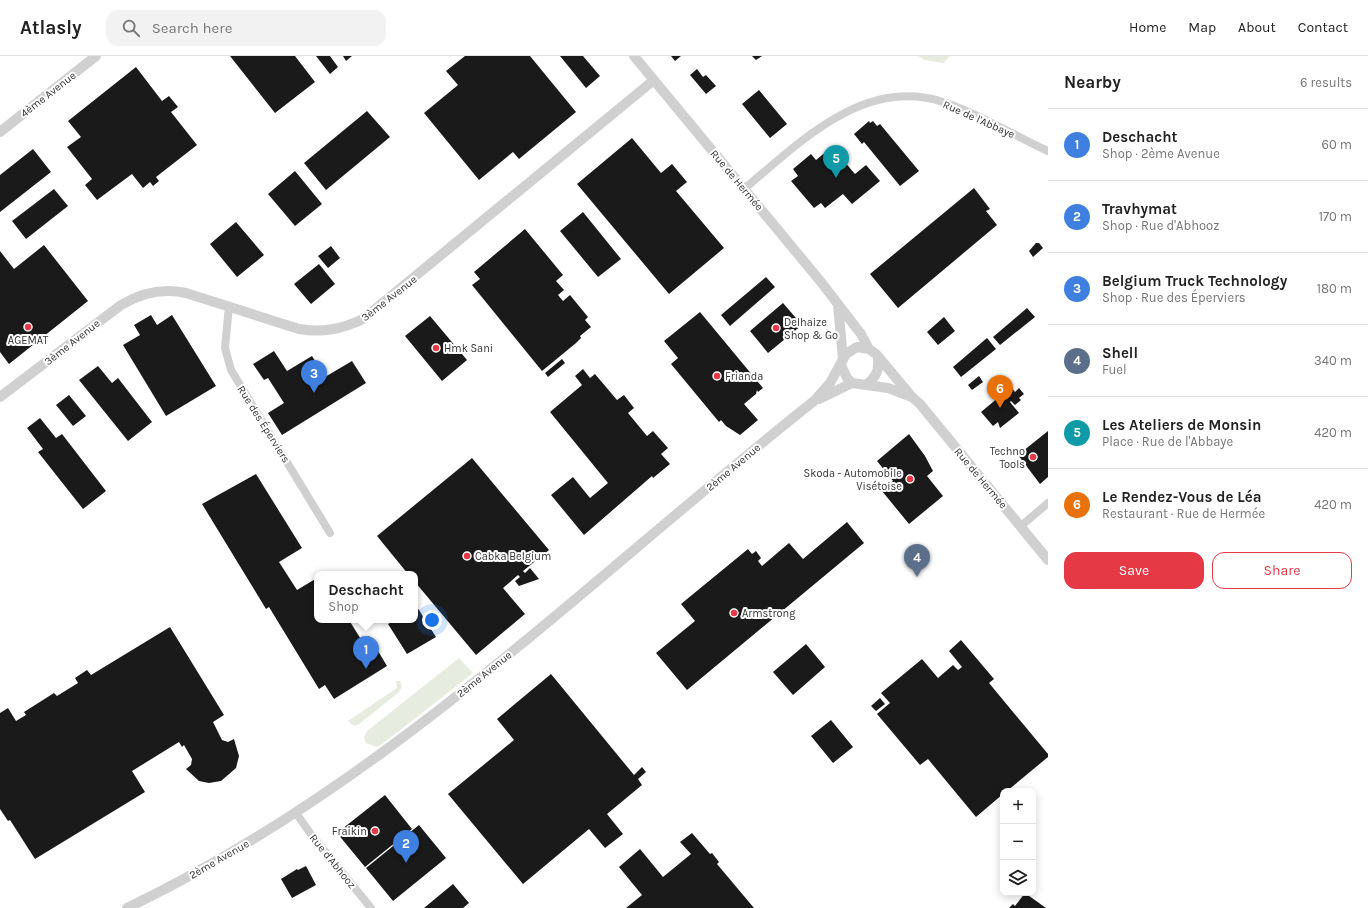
<!DOCTYPE html>
<meta charset="utf-8">
<style>
body{margin:0;font-family:Karla,sans-serif;background:#f2f2f2;color:#222}
.controls{position:absolute;right:12px;bottom:12px;display:grid;overflow:hidden;border-radius:8px;box-shadow:0 2px 10px #0003}
.controls button{width:36px;height:36px;display:grid;place-items:center;padding:0;border:0;border-bottom:1px solid #e0e0e0;background:#fff;color:#222;font:20px sans-serif}
.you{position:absolute;left:432px;top:564px;width:14px;height:14px;margin:-10px;border:3px solid #fff;border-radius:50%;background:#1a73e8;box-shadow:0 0 0 6px #1a73e833}
.badge{display:grid;place-items:center;width:26px;height:26px;border-radius:50%;background:#e63946;color:#fff;font-size:13px;font-weight:700}
.pin{position:absolute;translate:-50% -33px;filter:drop-shadow(0 1px 2px #0008)}
.pin::after{content:'';position:absolute;top:21px;width:14px;height:12px;background:inherit;clip-path:polygon(0 0,100% 0,50% 100%)}
.popup{position:absolute;left:314px;top:515px;width:104px;height:52px;box-sizing:border-box;display:grid;place-content:center;border-radius:8px;background:#fff;filter:drop-shadow(0 1px 3px #0005);font-size:13px;white-space:nowrap;color:#767676}
.popup b{font-size:15px;color:#222}
.popup::after{content:'';position:absolute;left:50%;top:100%;margin-left:-8px;border:8px solid transparent;border-top-color:#fff}
.list{margin:0;padding:0;list-style:none}
h2{display:flex;justify-content:space-between;align-items:center;height:52px;margin:0;padding:0 16px;font-size:17px}
h2 small{font-size:13px;font-weight:400;color:#767676}
.list li{display:grid;grid-template-columns:26px 1fr auto;gap:12px;align-items:center;box-sizing:border-box;height:72px;padding:0 16px;border-top:1px solid #e0e0e0}
.list b{display:block;font-size:15px;white-space:nowrap}
.list p{margin:0;font-size:13px;white-space:nowrap;color:#767676}
.list em{font-size:13px;font-style:normal;color:#767676}
.actions{display:flex;gap:8px;padding:12px 16px}
.actions a{flex:1;padding:9px 0;border:1px solid #e63946;border-radius:12px;text-align:center;font-size:14px;color:#e63946}
.actions .main{background:#e63946;color:#fff}
.icon{flex:none;width:22px;height:22px;fill:none;stroke:currentColor;stroke-width:2;stroke-linecap:round;stroke-linejoin:round}
.map{position:relative;flex:none;width:1048px;height:852px;overflow:hidden}
header{display:flex;align-items:center;gap:24px;box-sizing:border-box;height:56px;padding:0 20px;background:#fff;border-bottom:1px solid #e0e0e0}
header strong{font-size:19px}
nav{display:flex;gap:22px;margin-inline-start:auto;font-size:14px}
.search{width:280px;height:36px;background:#f2f2f2;display:flex;align-items:center;gap:10px;box-sizing:border-box;padding:0 14px;border-radius:12px;color:#767676;font-size:15px}
main{display:flex}
aside{flex:1;background:#fff}
.map>svg:first-child{display:block}
</style>
<header>
<strong>Atlasly</strong>
<div class="search"><svg class="icon" aria-label="search" viewBox="0 0 24 24"><circle cx="10" cy="10" r="6"/><path d="M15 15l6 6"/></svg>Search here</div>
<nav><a>Home</a><a>Map</a><a>About</a><a>Contact</a></nav>
</header>
<main>
<div class="map">
<svg width="1048" height="852" viewBox="0 0 1048 852">
<rect width="100%" height="100%" fill="#fff"/>
<!-- green -->
<path fill="#e6ecdf" d="M918 0H950L943 7 924 4Z
M459 602 473 617 381 689 377 691 366 687 364 681 367 675Z
M396 625H400L402 631 398 637 359 668 354 670 348 665 397 632Z"/>
<!-- building -->
<path fill="#1a1a1a" d="M230 0H295L315 26 275 57Z
M316 0H330L338 11 330 18Z
M343 0H352L346 5Z
M465 0H530L576 56 519 103 513 96 479 124 424 57 458 29 446 15Z
M560 0H583L600 20 586 32Z
M671 0H681L675 5Z
M752 0H762L756 4Z
M136 11 162 45 169 40 178 51 171 56 197 89 156 121 159 125 153 130 150 126 143 132 132 118 97 144 85 129 92 123 67 91 81 81 68 65Z
M697 13 703 21 706 19 716 30 706 38 690 19Z
M759 34 787 68 770 82 742 48Z
M367 55 390 81 326 134 304 107Z
M869 65 870 67 873 65 877 70 880 68 919 115 900 130 864 86 862 88 854 78Z
M632 82 661 117 672 108 687 126 676 135 724 192 669 238 577 128Z
M832 91 855 118 866 109 880 125 852 148 843 138 825 152 821 147 814 152 791 125 798 120 793 113 811 98 816 104Z
M33 93 51 116 0 156V119Z
M295 115 322 148 295 170 268 138Z
M974 132 990 153 986 155 997 169 898 252 870 218Z
M54 133 68 150 26 183 12 165Z
M583 156 621 203 598 221 560 175Z
M236 166 264 199 237 221 210 188Z
M525 173 563 219 556 225 564 234 558 239 563 245 570 239 588 261 585 264 591 271 580 280 581 282 576 287 542 315 472 229 480 223 474 216Z
M1036 187H1039L1043 192 1033 201 1029 195Z
M44 189 88 245 9 308 0 296V195L14 213Z
M331 190 340 202 328 212 318 200Z
M319 208 335 228 311 248 294 228Z
M766 221 775 231 730 270 721 259Z
M783 247 802 269 768 297 750 275Z
M1027 252 1035 261 1000 289 993 281Z
M700 256 763 332 758 336 757 334 756 338 744 348 758 364 740 379 726 370 721 364 719 366 671 308 678 302 664 285Z
M151 259 157 269 172 259 216 330 166 360 123 289 140 279 134 269Z
M430 260 467 304 442 325 405 280Z
M944 261 955 275 938 289 927 276Z
M987 282 996 293 961 321 953 311Z
M274 295 287 315 312 300 325 321 352 305 366 327 282 379 268 357 284 347 268 322 264 324 253 308Z
M562 303 565 307 548 321 545 317Z
M98 310 112 327 118 322 152 366 128 385 79 324Z
M583 313 590 322 595 318 617 344 624 339 634 352 628 357 647 380 653 375 668 392 661 398 670 408 653 422 652 420 584 479 551 439 573 421 590 442 608 427 550 356 582 329 575 320Z
M979 320 983 326 972 334 968 329Z
M1011 331 1015 336 1019 332 1024 338 1019 342 1021 344 1015 349 1011 345 1010 346 1019 357 1000 372 998 366 993 370 981 356Z
M69 339 86 360 73 370 56 349Z
M40 362 56 382 62 378 106 435 83 453 38 396 43 393 27 372Z
M1048 375V421L1040 428 1018 399Z
M909 378 925 400 933 415 927 420 943 440 909 468 882 435 893 425 877 405Z
M472 402 549 494 523 515 525 517 530 512 539 523 519 530 515 525 520 521 518 519 503 532 525 558 476 599 415 526V518H408L377 480Z
M256 418 302 492 279 506 297 534 317 522V564H349L362 585 369 580 387 610 334 643 325 629 319 633 269 551 266 553 202 448Z
M847 466 864 487 687 634 656 597 695 565 681 548 748 493 752 498 756 495 761 502 758 505 762 510 789 487 803 503Z
M417 551 436 581 407 598 388 568 395 564H415V552Z
M170 571 224 659 213 666 222 684 228 686 234 683 239 700 236 712 221 725 209 727 199 725 186 713 191 709 192 703 184 689 182 691 179 686 132 715 145 736 35 803 10 764 8 765 0 753V657L8 652 16 665 26 659 24 656 54 637 57 640 78 627 75 622 87 614 91 619Z
M961 584 994 623 989 627 1048 698V701L1007 735H1003V738L976 761 928 703 920 709 877 658 890 647 881 637 922 603 938 622 953 609 958 614 962 611 949 595Z
M806 588 825 611 793 639 773 616Z
M551 618 634 719 642 711 646 716 638 723 642 729 607 758 623 778 605 792 589 773 523 828 448 738 514 684 497 663Z
M880 642 885 648 876 655 871 650Z
M831 664 853 691 833 707 811 680Z
M385 739 412 773 365 811 337 777Z
M419 769 446 802 393 845 366 812Z
M692 777 710 798 712 797 719 806 717 808 754 852H626L642 839 619 811 640 793 663 821 691 798 680 786Z
M306 810 316 829 292 842 281 823 297 813 298 814Z
M453 828 469 847 463 852H424Z
M1025 837 1046 852H1009L1013 848 1015 850Z"/>
<g fill="none" stroke-linecap="round" stroke-linejoin="round">
<!-- minor -->
<path stroke="#d0d0d0" stroke-width="8" d="M744 133C799 87 864 20 943 46 980 58 1013 79 1048 95
M229 250 225 292 231 314 330 477
M1021 470 1048 447
M296 757 310 777 371 852"/>
<!-- tertiary -->
<path stroke="#d0d0d0" stroke-width="10" d="M634 0 821 226 861 278 869 293
M0 76 96 0
M838 249 843 303
M841 309 847 322 852 327 888 332 912 341
M867 328C876 321 879 315 878 303
M0 341 121 249C141 237 163 232 186 237L299 273C323 277 342 273 363 263L654 24
M819 343 852 327
M127 852C387 728 590 522 814 345L830 327 846 298 857 291 869 293 876 298 912 341 920 348 1048 504"/>
</g>
<!-- markers -->
<g fill="#e63946" stroke="#fff" stroke-width="1.5">
<circle cx="28" cy="271" r="4"/>
<circle cx="776" cy="272" r="4"/>
<circle cx="436" cy="292" r="4"/>
<circle cx="717" cy="320" r="4"/>
<circle cx="1033" cy="401" r="4"/>
<circle cx="910" cy="423" r="4"/>
<circle cx="467" cy="500" r="4"/>
<circle cx="734" cy="557" r="4"/>
<circle cx="375" cy="775" r="4"/>
</g>
<g text-anchor="middle" stroke-width="4" stroke-linejoin="round" paint-order="stroke">
<!-- street labels -->
<g font-size="11" fill="#333" stroke="#fff">
<text transform="translate(48 38) rotate(-38)" y="4">4ème Avenue</text>
<text transform="translate(979 63) rotate(24)" y="4">Rue de l'Abbaye</text>
<text transform="translate(737 124) rotate(50)" y="4">Rue de Hermée</text>
<text transform="translate(389 242) rotate(-38)" y="4">3ème Avenue</text>
<text transform="translate(72 286) rotate(-38)" y="4">3ème Avenue</text>
<text transform="translate(264 368) rotate(58)" y="4">Rue des Éperviers</text>
<text transform="translate(733 411) rotate(-40)" y="4">2ème Avenue</text>
<text transform="translate(981 422) rotate(50)" y="4">Rue de Hermée</text>
<text transform="translate(484 618) rotate(-39)" y="4">2ème Avenue</text>
<text transform="translate(219 803) rotate(-30)" y="4">2ème Avenue</text>
<text transform="translate(333 805) rotate(51)" y="4">Rue d'Abhooz</text>
</g>
<!-- poi labels -->
<g font-size="11" fill="#333" stroke="#fff" text-anchor="start">
<text x="784" y="270">Delhaize<tspan x="784" dy="13">Shop &amp; Go</tspan></text>
<text x="28" y="288" text-anchor="middle">AGEMAT</text>
<text x="444" y="296">Hmk Sani</text>
<text x="725" y="324">Frianda</text>
<text x="1025" y="399" text-anchor="end">Techno<tspan x="1025" dy="13">Tools</tspan></text>
<text x="902" y="421" text-anchor="end">Skoda - Automobile<tspan x="902" dy="13">Visétoise</tspan></text>
<text x="475" y="504">Cabka Belgium</text>
<text x="742" y="561">Armstrong</text>
<text x="367" y="779" text-anchor="end">Fraikin</text>
</g>
</g>
</svg>
<div class="controls">
<button>+</button>
<button>−</button>
<button><svg class="icon" aria-label="layers" viewBox="0 0 24 24"><path d="M12 4l9 5-9 5-9-5zM3 14l9 5 9-5"/></svg></button>
</div>
<div class="you"></div>
<div class="pin badge" style="left:366px;top:613px;background:#3f7fe0">1</div>
<div class="popup"><b>Deschacht</b>Shop</div>
<div class="pin badge" style="left:406px;top:807px;background:#3f7fe0">2</div>
<div class="pin badge" style="left:314px;top:337px;background:#3f7fe0">3</div>
<div class="pin badge" style="left:917px;top:521px;background:#5c6f8a">4</div>
<div class="pin badge" style="left:836px;top:122px;background:#0f9aa8">5</div>
<div class="pin badge" style="left:1000px;top:352px;background:#e8710a">6</div>
</div>
<aside>
<h2>Nearby<small>6 results</small></h2>
<ul class="list">
<li><span class="badge" style="background:#3f7fe0">1</span><div><b>Deschacht</b><p>Shop · 2ème Avenue</p></div><em>60 m</em></li>
<li><span class="badge" style="background:#3f7fe0">2</span><div><b>Travhymat</b><p>Shop · Rue d'Abhooz</p></div><em>170 m</em></li>
<li><span class="badge" style="background:#3f7fe0">3</span><div><b>Belgium Truck Technology</b><p>Shop · Rue des Éperviers</p></div><em>180 m</em></li>
<li><span class="badge" style="background:#5c6f8a">4</span><div><b>Shell</b><p>Fuel</p></div><em>340 m</em></li>
<li><span class="badge" style="background:#0f9aa8">5</span><div><b>Les Ateliers de Monsin</b><p>Place · Rue de l'Abbaye</p></div><em>420 m</em></li>
<li><span class="badge" style="background:#e8710a">6</span><div><b>Le Rendez-Vous de Léa</b><p>Restaurant · Rue de Hermée</p></div><em>420 m</em></li>
</ul>
<div class="actions"><a class="main">Save</a><a>Share</a></div>
</aside>
</main>
